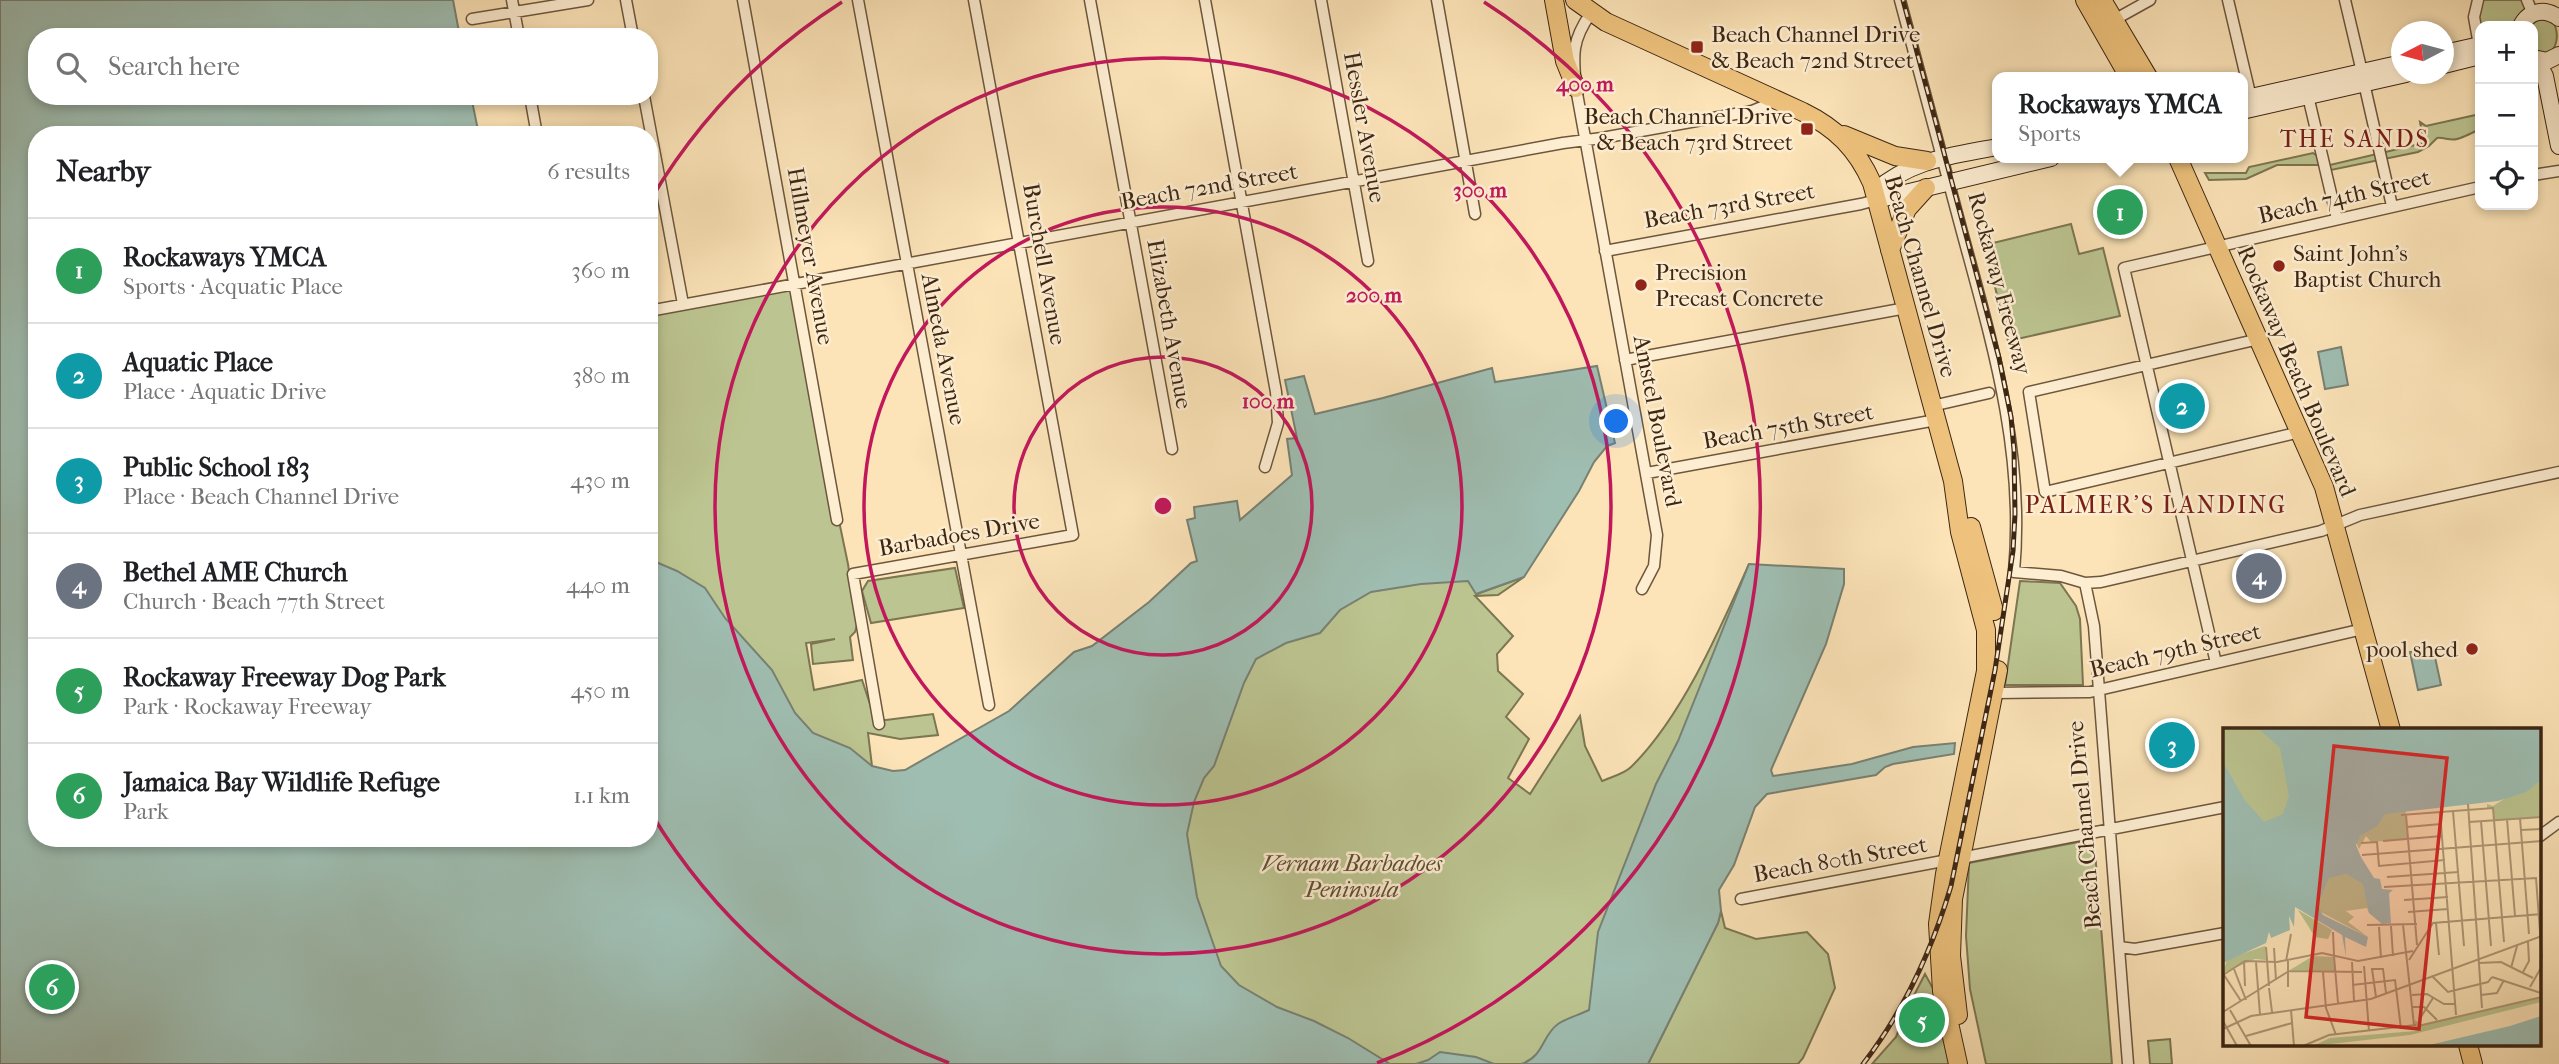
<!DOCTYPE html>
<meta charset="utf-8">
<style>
body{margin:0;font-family:"IM FELL French Canon",serif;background:#f2f2f2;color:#202124}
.controls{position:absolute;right:21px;top:21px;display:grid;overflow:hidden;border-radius:14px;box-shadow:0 4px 10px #0003}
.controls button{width:63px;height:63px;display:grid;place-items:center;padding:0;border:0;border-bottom:2px solid #e0e0e0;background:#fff;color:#202124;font:35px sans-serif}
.compass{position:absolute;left:2391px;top:21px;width:63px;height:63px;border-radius:50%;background:#fff;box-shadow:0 4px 10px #0003;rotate:264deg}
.you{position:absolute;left:1617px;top:422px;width:24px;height:24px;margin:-18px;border:5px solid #fff;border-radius:50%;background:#1a73e8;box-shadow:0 0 0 10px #1a73e833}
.badge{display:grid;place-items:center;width:46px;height:46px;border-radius:50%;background:#111827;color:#fff;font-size:23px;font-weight:700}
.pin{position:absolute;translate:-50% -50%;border:4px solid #fff;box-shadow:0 2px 7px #0006}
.popup{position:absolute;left:1992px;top:72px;width:256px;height:91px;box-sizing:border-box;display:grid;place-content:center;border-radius:14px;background:#fff;filter:drop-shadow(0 2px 5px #0005);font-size:23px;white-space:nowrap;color:#757577}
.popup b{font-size:26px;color:#202124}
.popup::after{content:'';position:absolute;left:50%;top:100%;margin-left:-14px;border:14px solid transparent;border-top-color:#fff}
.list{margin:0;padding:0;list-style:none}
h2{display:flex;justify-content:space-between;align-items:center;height:91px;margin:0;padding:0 28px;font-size:30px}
h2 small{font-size:23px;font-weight:400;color:#757577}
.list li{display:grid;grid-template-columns:46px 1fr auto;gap:21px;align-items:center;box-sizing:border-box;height:105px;padding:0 28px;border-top:2px solid #e0e0e0}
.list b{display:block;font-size:26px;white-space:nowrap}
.list p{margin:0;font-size:23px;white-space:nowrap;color:#757577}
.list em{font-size:23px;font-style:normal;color:#757577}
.icon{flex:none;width:38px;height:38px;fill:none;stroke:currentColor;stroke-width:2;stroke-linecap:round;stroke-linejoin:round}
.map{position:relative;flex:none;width:2559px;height:1064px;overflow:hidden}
.search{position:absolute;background:#fff;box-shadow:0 4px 10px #0003;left:28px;top:28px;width:630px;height:77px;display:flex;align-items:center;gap:18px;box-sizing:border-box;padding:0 24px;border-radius:28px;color:#757577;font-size:26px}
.panel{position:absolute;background:#fff;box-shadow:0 4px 10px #0003;left:28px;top:126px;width:630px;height:721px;border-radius:28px}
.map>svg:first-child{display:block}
</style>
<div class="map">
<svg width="2559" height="1064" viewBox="0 0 2559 1064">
<rect width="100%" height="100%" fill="#fce4b8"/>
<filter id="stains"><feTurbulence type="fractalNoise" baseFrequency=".00286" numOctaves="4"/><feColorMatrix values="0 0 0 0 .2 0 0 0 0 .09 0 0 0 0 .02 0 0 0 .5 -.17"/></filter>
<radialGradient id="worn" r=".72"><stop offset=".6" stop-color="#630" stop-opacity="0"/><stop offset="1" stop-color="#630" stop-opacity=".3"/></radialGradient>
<!-- green -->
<path fill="#bcc591" stroke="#7c7652" stroke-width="2" d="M2478 0H2527L2533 14 2521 26H2480L2478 45Z
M2540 19 2553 22C2559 32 2559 52 2544 54 2540 54 2537 52 2533 51V26H2529Z
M2480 114V129C2476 131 2462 138 2457 139 2450 141 2444 137 2437 138L2429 146 2418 152 2331 170 2324 165H2277L2246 179 2209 180 2205 173H2246L2249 167 2313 153 2330 165 2424 143 2420 122 2426 126Z
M2071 224 2079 254 2103 248 2120 316 2008 341 1985 245Z
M795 284 826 459 848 564 857 625 855 632 850 637 853 660 813 664 811 644 835 639 806 643 814 690 862 680 875 719 886 720 933 714 938 735 900 739 868 733 872 766 649 768V311Z
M1749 564 1736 598 1600 1011 1552 1064H1370L1316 1035 1215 971 1188 896 1182 830 1231 677 1343 594 1466 577 1477 594 1524 577 1498 595 1475 596 1513 636 1497 654 1498 671 1523 694 1506 717 1529 739 1508 778 1530 794 1580 716 1585 746 1602 781C1611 777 1624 774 1631 767 1682 717 1720 629 1749 564Z
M955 568 964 608 871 623 862 591 868 581Z
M2020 581 2060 583 2076 606 2080 619 2083 685H2005Z
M2094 839 2112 1064H1986L1970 989 1966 936 1969 863Z
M1721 911 1725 928 1756 939 1807 932 1828 954 1835 988 1803 1058 1798 1064H1648L1718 923Z
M1925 974 1936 994 1952 1064H1872L1896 1037 1909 1005Z
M2170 1039 2172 1064H2150L2148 1041Z"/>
<!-- water -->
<path fill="#9fbeb2" stroke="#788173" stroke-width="2" d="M0 0H453L460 37H37V96H471L479 135H37V838H649V559L677 571 705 588 725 618 772 670 795 713 813 733 850 748 872 766 893 771 905 770 1009 711 1074 652 1092 646 1149 602 1191 563 1197 561 1187 520 1195 518 1194 507 1237 501 1240 520 1292 475 1287 439 1297 438 1285 380 1304 376 1315 414 1383 398 1492 368 1495 382 1597 366 1615 443 1607 446 1594 462 1579 491 1524 577 1476 594 1468 581 1421 584 1371 592 1340 610 1320 633 1286 643 1256 659 1244 683 1214 766 1204 778 1194 802 1187 834 1197 897 1221 966 1239 985 1277 1007 1314 1021 1348 1038 1390 1064H0Z
M2341 347 2348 385 2325 389 2318 352Z
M1749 564 1844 569V584L1826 644 1771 770 1773 776 1852 764 1913 747 1955 743 1954 754 1893 764 1885 767 1876 775 1767 794 1755 807 1734 865 1719 890 1721 911 1718 923 1648 1064H1521C1544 1057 1542 1035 1558 1024 1567 1018 1579 1015 1589 1010L1598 932 1656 784 1678 741Z
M2433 648 2441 685 2418 690 2410 652Z
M1440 1052 1476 1057 1494 1064H1416L1428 1060Z"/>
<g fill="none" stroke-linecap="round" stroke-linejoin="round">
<!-- street casing -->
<g stroke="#6d563d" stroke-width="13">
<path id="street" d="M512 0 519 37
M626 0 633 37
M743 0 837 520
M858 0 989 705
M1090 0 1172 449
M1205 0 1276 392 1278 423 1265 467
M1321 0 1368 261
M1437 0 1475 214
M1900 0C1921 77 1941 155 1962 232 1993 346 2025 453 2014 572L2061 576 2085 583 2101 582 2321 531 2360 515 2559 472
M2228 0 2251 98
M2345 0 2362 72
M2478 0 2474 17 2479 45
M2527 0 2533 14
M1591 13C1571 41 1573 56 1576 88L1657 535 1654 566 1642 589
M472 19 588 0
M2114 20 2150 0
M2364 83 2392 206
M530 96 537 135
M644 96 683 304
M2308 96 2337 219
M2533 175 2559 171
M1605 251 1861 204 1876 200
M649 311 1563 143 1602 138 1752 111 1764 106 1773 98
M2259 339 2029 392 2045 492 2300 432
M1625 360 1906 308
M1932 406 1989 393
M1647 473 1936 420
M2085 583 2094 626 2128 1064
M2216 663 2124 268 2480 187
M1994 693 2090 692 2363 629
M879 724 853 574 1073 535 974 0
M2540 836 2559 822
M1961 858 2225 807
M1741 899 1948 860
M2119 947 2135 949 2225 933"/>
</g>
<!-- secondary casing -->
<g stroke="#3d2614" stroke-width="18">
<path id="secondary" d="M2521 26C2529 10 2545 8 2559 18
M2444 53 2480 45
M2533 58 2547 61 2559 55
M2536 60 2545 76 2559 146
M2444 65 2480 56
M2242 99 2402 63
M2242 111 2406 74
M1874 192C1912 159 1951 156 1997 147
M1876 200 2051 158"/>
</g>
<!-- primary casing -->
<g stroke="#3d2614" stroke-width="20">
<path id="primary" d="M1554 0 1565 61 1576 88
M1575 0 1606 22 1803 112C1836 128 1857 149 1872 183L1953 481 1960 532 1986 630V671L1945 874 1938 924 1942 991 1958 1064
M2085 0 2129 77
M2102 0 2148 77
M1844 135 1895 156 1927 161
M2178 158 2324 487 2391 730
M1890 250 1907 209 1926 188
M1971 527 1994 611
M1958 1015 1951 956 1953 899 1998 670
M2468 1045 2473 1064"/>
</g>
<!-- street -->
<use href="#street" stroke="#fdedd1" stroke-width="10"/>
<!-- secondary -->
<use href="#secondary" stroke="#fdedd1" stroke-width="16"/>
<!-- primary -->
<use href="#primary" stroke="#eec27c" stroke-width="18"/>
<!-- rail casing -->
<g stroke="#3d2614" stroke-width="5">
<path id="rail" d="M1863 1064C1904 1011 1932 950 1951 886L1995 670 2013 551 2015 514 2014 450 2011 417 1999 358 1903 0"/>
</g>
<!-- rail -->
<use href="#rail" stroke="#fdedd1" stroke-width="2.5" stroke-dasharray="8" stroke-linecap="butt"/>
</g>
<!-- distance rings -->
<g fill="none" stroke="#c2185b" stroke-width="3.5">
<circle cx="1163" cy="506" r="149"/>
<circle cx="1163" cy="506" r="299"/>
<circle cx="1163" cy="506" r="448"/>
<path d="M949 1063A597 597 0 0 1 651 813M651 199A597 597 0 0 1 842 2M1484 2A597 597 0 0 1 1377 1063"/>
</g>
<!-- markers -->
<g fill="#8f2418" stroke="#fdedd1" stroke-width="2.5">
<rect x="1690" y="40" width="14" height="14" rx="3.5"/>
<rect x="1800" y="122" width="14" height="14" rx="3.5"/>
<circle cx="2279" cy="266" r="7"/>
<circle cx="1641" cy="285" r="7"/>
<circle cx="2472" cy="649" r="7"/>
</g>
<g text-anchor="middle" stroke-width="5" stroke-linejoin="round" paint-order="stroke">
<!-- poi labels -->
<g font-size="23" fill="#3d2614" stroke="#fdedd1" text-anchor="start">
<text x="1711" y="42">Beach Channel Drive<tspan x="1711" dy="26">&amp; Beach 72nd Street</tspan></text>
<text x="1793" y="124" text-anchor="end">Beach Channel Drive<tspan x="1793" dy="26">&amp; Beach 73rd Street</tspan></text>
<text x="2293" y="261">Saint John's<tspan x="2293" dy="26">Baptist Church</tspan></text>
<text x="1655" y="280">Precision<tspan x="1655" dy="26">Precast Concrete</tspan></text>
<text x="2458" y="657" text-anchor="end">pool shed</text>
</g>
<!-- street labels -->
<g font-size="23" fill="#3d2614" stroke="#fdedd1">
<text transform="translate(1365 127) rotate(80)" y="8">Hessler Avenue</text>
<text transform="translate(1209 186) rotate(-10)" y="8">Beach 72nd Street</text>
<text transform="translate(2344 196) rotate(-13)" y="8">Beach 74th Street</text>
<text transform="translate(1729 205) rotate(-10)" y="8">Beach 73rd Street</text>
<text transform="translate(811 256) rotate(80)" y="8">Hillmeyer Avenue</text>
<text transform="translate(1045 264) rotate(80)" y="8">Burchell Avenue</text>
<text transform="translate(1921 276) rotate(74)" y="8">Beach Channel Drive</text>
<text transform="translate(2000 283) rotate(75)" y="8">Rockaway Freeway</text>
<text transform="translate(1170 324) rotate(80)" y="8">Elizabeth Avenue</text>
<text transform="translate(944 349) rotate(79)" y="8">Almeda Avenue</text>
<text transform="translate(2297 371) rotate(67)" y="8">Rockaway Beach Boulevard</text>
<text transform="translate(1658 421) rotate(79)" y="8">Amstel Boulevard</text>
<text transform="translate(1788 426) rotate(-10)" y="8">Beach 75th Street</text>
<text transform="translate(959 534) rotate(-10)" y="8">Barbadoes Drive</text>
<text transform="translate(2175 650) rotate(-13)" y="8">Beach 79th Street</text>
<text transform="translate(2084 825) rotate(-95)" y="8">Beach Channel Drive</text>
<text transform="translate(1840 859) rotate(-10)" y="8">Beach 80th Street</text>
</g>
<!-- park labels -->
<g font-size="23" font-style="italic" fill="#5d4e33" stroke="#fdedd1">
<text x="1352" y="871">Vernam Barbadoes<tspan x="1352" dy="26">Peninsula</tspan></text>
</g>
<!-- neighbourhood labels -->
<g font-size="24" letter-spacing="2" fill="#7a1f14" stroke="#fdedd1">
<text x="2355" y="147">THE SANDS</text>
<text x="2156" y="513">PALMER'S LANDING</text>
</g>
</g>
<!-- overview -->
<g transform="translate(2223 728)">
<rect width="318" height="318" fill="#fce4b8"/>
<path d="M0 0H269L35 121 0 144ZM318 47V89L271 92 270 80H264V76L270 78ZM182 75 185 111 148 114 143 108 136 121 133 114 143 80ZM123 146 139 153 146 166V185L144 180 123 183 131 189 125 194 145 209 94 182V166L102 154 108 148ZM75 182 109 202 105 211 92 209ZM42 218 43 232 32 231 0 245 4 231ZM90 228 111 229 112 243 67 242ZM318 270V274L187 307 90 318 107 310 193 303 198 298 191 301 192 292 199 297Z" fill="#bcc591"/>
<path d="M35 0H318V52L303 64 275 73 162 86 154 98 137 108 133 117 138 129 151 150 157 151 159 161 170 162 166 165 168 195 159 196 146 185 140 156 123 146 106 150 94 177 100 187 145 209 143 219 122 209 123 229 119 207 72 179 71 199 66 188 67 202 48 210 46 204 43 215 0 235V34L21 71 41 94 60 86 66 68 57 20ZM318 288V318H202L287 298Z" fill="#9fbeb2"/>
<path fill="none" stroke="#b09876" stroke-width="2" d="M245 76 259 280M230 83 241 218M217 84 233 287M178 87 270 80 281 214M183 87 194 217M297 90 306 206M284 91 292 188M258 93 268 218M246 94 319 89M184 99 218 96M298 102 319 101M160 113 219 108M138 115 154 114 156 138 222 132M139 127 319 113M164 149 236 144M161 159 313 150 319 231M181 172 225 169M185 184 225 181M213 195 216 227M144 197 194 196M180 197 191 297M168 198 170 228M156 199 158 230M110 204 111 227M43 219 46 258M51 220 53 252M111 228 115 275M186 232 210 195 319 186M63 233 68 206M65 233V259M21 234 22 258M33 234 37 287M129 234 131 273M256 235 278 234 310 250M141 238 146 303M288 240 294 218M11 241 23 272M100 244 103 280 113 307M300 244 306 233 305 214M0 247 22 233 54 234 99 225 135 233 190 223M1 247 18 273M209 248 225 264 265 254 269 249M269 249 318 265M129 257 172 252 178 301M307 259 319 238M46 260 49 284M189 267 204 266 221 276H232M258 267 274 265 281 252M153 269 149 241H160L163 265M190 279H201L214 292M7 282 28 318M68 282 71 318M0 284 66 243 139 244M196 292 210 270M0 293 14 318M195 298 319 269M0 301 28 288 148 271 319 208M23 308 69 295M80 318 106 307 193 297"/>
<path fill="#d62828" fill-opacity="0.15" stroke="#d62828" stroke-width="3.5" d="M111 18 224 30 196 301 83 289Z"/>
<rect width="318" height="318" fill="none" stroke="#3d2614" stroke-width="3.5"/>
</g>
<circle cx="1163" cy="506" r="10" fill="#c2185b" stroke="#fdedd1" stroke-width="3.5"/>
<g font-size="21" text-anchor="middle" font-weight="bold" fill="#c2185b" stroke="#fdedd1" stroke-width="5" stroke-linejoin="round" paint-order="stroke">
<text x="1585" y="91">400 m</text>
<text x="1480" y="197">300 m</text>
<text x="1374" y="302">200 m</text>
<text x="1268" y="408">100 m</text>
</g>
<rect width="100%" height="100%" filter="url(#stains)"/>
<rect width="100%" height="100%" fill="url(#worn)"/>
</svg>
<div class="controls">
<button>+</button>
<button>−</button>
<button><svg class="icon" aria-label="locate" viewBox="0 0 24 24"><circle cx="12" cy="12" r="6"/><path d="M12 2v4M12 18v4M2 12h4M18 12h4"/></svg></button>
</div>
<svg class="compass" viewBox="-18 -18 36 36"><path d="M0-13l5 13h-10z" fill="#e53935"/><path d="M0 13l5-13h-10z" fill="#757577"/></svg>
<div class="you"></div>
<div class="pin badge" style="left:2120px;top:212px;background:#2e9e5b">1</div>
<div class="popup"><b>Rockaways YMCA</b>Sports</div>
<div class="pin badge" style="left:2182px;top:406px;background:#0f9aa8">2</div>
<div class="pin badge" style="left:2172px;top:745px;background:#0f9aa8">3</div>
<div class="pin badge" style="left:2259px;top:576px;background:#6b7280">4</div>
<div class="pin badge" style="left:1922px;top:1020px;background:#2e9e5b">5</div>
<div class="pin badge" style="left:52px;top:987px;background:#2e9e5b">6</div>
<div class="search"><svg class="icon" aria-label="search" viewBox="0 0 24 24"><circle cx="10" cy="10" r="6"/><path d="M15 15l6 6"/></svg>Search here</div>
<section class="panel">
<h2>Nearby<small>6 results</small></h2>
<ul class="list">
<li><span class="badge" style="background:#2e9e5b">1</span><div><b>Rockaways YMCA</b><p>Sports · Acquatic Place</p></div><em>360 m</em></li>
<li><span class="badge" style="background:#0f9aa8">2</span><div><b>Aquatic Place</b><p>Place · Aquatic Drive</p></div><em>380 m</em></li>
<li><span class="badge" style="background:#0f9aa8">3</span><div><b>Public School 183</b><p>Place · Beach Channel Drive</p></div><em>430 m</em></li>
<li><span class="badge" style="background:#6b7280">4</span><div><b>Bethel AME Church</b><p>Church · Beach 77th Street</p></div><em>440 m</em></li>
<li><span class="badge" style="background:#2e9e5b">5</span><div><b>Rockaway Freeway Dog Park</b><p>Park · Rockaway Freeway</p></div><em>450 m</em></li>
<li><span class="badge" style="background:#2e9e5b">6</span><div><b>Jamaica Bay Wildlife Refuge</b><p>Park</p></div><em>1.1 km</em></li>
</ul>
</section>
</div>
